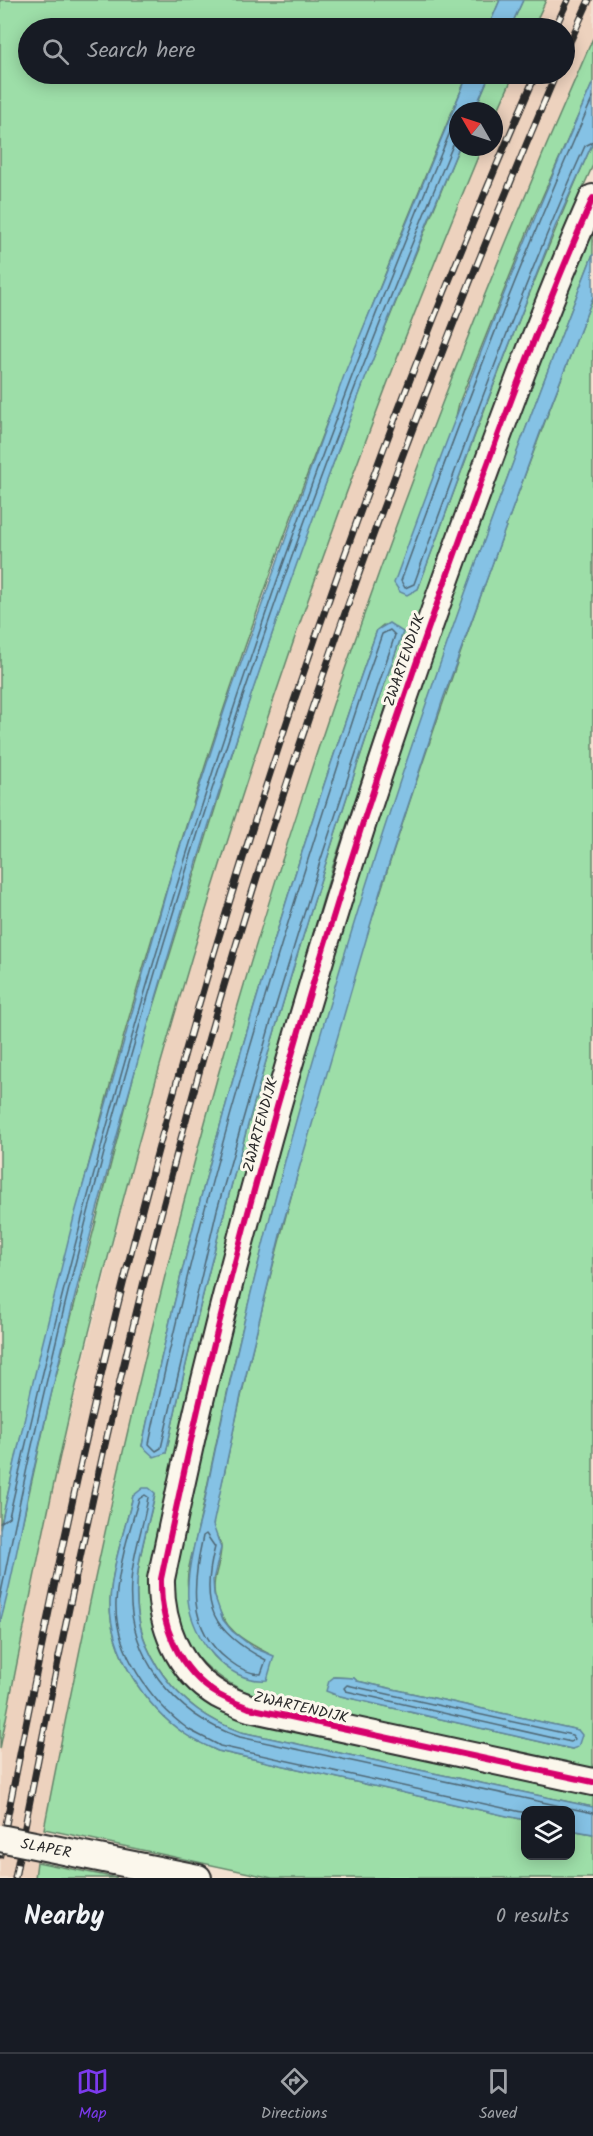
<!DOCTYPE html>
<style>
body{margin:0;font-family:Kalam,sans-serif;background:#20242c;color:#f1f3f6}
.controls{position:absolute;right:18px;bottom:18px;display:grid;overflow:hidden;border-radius:12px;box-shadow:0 3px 15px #0003}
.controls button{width:54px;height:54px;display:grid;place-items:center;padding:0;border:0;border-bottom:2px solid #363941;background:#171b24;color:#f1f3f6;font:30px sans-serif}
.compass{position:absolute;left:449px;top:102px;width:54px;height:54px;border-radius:50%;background:#171b24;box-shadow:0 3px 15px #0003;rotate:309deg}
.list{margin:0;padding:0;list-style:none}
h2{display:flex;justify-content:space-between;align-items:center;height:78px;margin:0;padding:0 24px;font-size:26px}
h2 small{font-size:20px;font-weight:400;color:#9ea1a6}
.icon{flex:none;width:33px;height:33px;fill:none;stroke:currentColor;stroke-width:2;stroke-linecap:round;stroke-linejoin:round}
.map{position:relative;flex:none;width:593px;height:1878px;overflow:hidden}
.search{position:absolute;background:#171b24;box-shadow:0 3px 15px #0003;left:18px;right:18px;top:18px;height:66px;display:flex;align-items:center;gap:15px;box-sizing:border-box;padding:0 21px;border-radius:33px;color:#9ea1a6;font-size:22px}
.sheet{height:174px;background:#171b24}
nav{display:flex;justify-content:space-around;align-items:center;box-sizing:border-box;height:84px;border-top:2px solid #363941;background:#171b24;font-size:16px;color:#9ea1a6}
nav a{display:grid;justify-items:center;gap:3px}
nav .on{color:#7c3aed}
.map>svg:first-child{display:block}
</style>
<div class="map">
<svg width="593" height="1878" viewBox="0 0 593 1878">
<rect width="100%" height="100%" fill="#f3e1d1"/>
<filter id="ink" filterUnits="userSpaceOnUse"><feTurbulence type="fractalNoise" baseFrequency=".0167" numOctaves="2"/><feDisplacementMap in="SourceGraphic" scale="12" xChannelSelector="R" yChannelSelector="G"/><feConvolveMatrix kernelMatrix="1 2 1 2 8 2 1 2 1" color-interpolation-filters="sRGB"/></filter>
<g filter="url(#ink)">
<!-- built -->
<path fill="#edd2be" d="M546 0H593V38L499 257 435 419 381 564 291 831 211 1101 158 1304 113 1495 35 1878H0V1749L52 1488 128 1184 180 994 251 765 327 545 401 345 482 147H494V119L514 74H564V28H533Z"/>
<!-- green -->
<path fill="#9ddea8" stroke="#64846a" stroke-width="1.5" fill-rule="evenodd" d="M0 0H500L488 28H28V74H468C380 281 297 491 225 705 135 976 62 1251 0 1529Z
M523 0H546L533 28H510Z
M593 38V82L533 218 459 403 418 589C473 439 528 289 593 142V165L564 230 491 415 394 683 332 869 287 1022 191 1380 149 1577C145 1628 166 1677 210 1706 220 1712 234 1716 245 1721L593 1796V1807L241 1732C178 1710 133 1653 137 1585 138 1555 149 1523 155 1494L133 1496C125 1530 111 1568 110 1603 110 1653 145 1707 185 1734 195 1741 207 1746 218 1751L525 1820 526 1856H570L571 1830 593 1834V1878H272L44 1829C97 1554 158 1280 236 1012 333 679 453 355 593 38ZM383 625 403 632C364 740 330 849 296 959 247 1122 202 1286 166 1453L142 1446C200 1169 283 896 377 630Z
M490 74H514L494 119V111H474Z
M459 147H482C312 554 174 973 72 1403 45 1517 23 1633 0 1749V1623L51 1395 140 1051 245 712 303 544 365 378Z
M593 231V254C450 618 322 987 233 1368 220 1421 210 1475 198 1529 195 1547 185 1571 188 1588 190 1599 205 1642 211 1652 216 1660 226 1666 234 1671L273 1656C246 1642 222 1631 215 1597 211 1577 221 1565 221 1547 221 1539 214 1536 213 1527 213 1510 221 1488 225 1470 235 1420 247 1371 259 1321 345 972 462 631 593 297V1768L253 1695C209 1676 179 1648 173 1597 170 1572 181 1544 187 1520 200 1461 213 1402 228 1344 294 1076 375 814 469 554 508 446 546 336 593 231ZM334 1677 354 1678 357 1681 578 1730 572 1749 332 1694Z
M37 1862 117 1878H35Z"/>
<!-- water -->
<path fill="#85c2e5" stroke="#61869b" stroke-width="1.5" d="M500 0H523L510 28H488Z
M468 74H490L474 111H458L459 147C311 496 190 855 94 1221 71 1309 50 1398 30 1486 20 1532 13 1578 0 1623V1529L31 1390 74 1217 171 875 226 705 346 370Z
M593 82V142L555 227 483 412 418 589 407 595 400 592 394 583C456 413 520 246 593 82Z
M593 254V297L540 433 443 699 382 885 282 1227 242 1391 213 1525 221 1548 213 1580 214 1594 223 1620 232 1631 254 1648 274 1656 267 1680C226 1683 192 1638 188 1600 186 1570 196 1538 203 1509 214 1454 226 1398 239 1343 326 971 453 610 593 254Z
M389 623 403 632C364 739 330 849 296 959 247 1122 202 1286 166 1453L154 1457 142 1446C200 1169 283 896 377 630Z
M143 1488H149L155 1493C149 1523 138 1554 137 1584 132 1653 178 1710 241 1732L593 1807V1834L571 1830 570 1810H526L525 1820 218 1751C207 1746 195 1741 185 1734 145 1707 110 1653 110 1603 111 1568 125 1530 133 1496Z
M334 1677 354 1678 357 1681 578 1730 582 1735 578 1747 572 1749 336 1695 326 1691 329 1681Z"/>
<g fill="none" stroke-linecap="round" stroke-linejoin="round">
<!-- shore -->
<path stroke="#4f6775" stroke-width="1.5" d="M593 97C522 256 461 417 401 581L405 588 414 584C467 437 521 289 585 146L593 142
M390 630 395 635 319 865 272 1018 217 1210 161 1448 156 1451 149 1444C203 1182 285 927 368 674L382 634Z
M0 1523 9 1517C118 1035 265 568 458 113
M206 1534 215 1547C199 1606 213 1633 266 1660L261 1674C249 1674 237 1667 228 1660 186 1628 193 1581 203 1536Z
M0 1598C97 1105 257 608 453 145L458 141
M347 1685 572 1735 575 1739 571 1742 346 1691 344 1688Z
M526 1813 220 1746C210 1740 198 1735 188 1729 151 1702 114 1650 116 1602 118 1568 129 1531 139 1499L145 1495 148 1497C144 1526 132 1555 131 1583 126 1655 173 1715 240 1737L593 1813"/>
<!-- street casing -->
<g stroke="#2b2b2b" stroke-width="30">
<path id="street" d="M593 198C542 313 499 432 456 551 357 823 274 1099 205 1380 189 1446 175 1513 161 1579 160 1624 178 1671 219 1695 228 1700 239 1704 249 1708L593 1782
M69 1852 198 1878"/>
</g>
<!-- street -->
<use href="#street" stroke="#fbf7ec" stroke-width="26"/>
<!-- rail casing -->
<g stroke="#2b2b2b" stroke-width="7">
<path id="rail" d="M555 28 568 0
M564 55 589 0
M0 1855C44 1631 89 1408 148 1187 249 807 378 434 536 74
M15 1878C69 1595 130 1314 209 1037 303 708 422 388 556 74"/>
</g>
<!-- rail -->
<use href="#rail" stroke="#fbf7ec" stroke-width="4.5" stroke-dasharray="14" stroke-linecap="butt"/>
<!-- street-bridge casing -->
<g stroke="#2b2b2b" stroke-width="30" stroke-linecap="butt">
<path id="street-bridge" d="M0 1838 69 1852"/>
</g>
<!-- street-bridge -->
<use href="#street-bridge" stroke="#fbf7ec" stroke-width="26"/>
<!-- cycleway casing -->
<g stroke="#fbf7ec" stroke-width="10">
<path id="cycleway" d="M593 198C542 313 499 432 456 551 357 823 274 1099 205 1380 189 1446 175 1513 161 1579 160 1624 178 1671 219 1695 228 1700 239 1704 249 1708L593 1782"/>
</g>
<!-- cycleway -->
<use href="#cycleway" stroke="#d6006c" stroke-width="6"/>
</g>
</g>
<g text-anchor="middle" stroke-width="6" stroke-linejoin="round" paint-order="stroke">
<!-- street labels -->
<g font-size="15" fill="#2b2b2b" stroke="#fbf7ec">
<text transform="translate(404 660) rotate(-71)" y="5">ZWARTENDIJK</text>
<text transform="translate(260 1125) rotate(-75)" y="5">ZWARTENDIJK</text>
<text transform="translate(301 1707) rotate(13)" y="5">ZWARTENDIJK</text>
<text transform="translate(46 1848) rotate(11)" y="5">SLAPER</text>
</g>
</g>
</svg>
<div class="controls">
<button><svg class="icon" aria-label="layers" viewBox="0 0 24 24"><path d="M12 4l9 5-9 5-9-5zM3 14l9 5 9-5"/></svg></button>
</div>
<svg class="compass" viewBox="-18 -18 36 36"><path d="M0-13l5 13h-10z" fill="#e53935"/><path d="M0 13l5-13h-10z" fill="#9ea1a6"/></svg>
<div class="search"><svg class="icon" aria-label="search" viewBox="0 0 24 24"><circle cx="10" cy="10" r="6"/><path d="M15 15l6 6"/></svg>Search here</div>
</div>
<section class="sheet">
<h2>Nearby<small>0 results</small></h2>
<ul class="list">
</ul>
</section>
<nav>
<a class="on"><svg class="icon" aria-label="map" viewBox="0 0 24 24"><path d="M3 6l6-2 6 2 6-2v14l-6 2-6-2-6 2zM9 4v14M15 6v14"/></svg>Map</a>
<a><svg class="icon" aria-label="directions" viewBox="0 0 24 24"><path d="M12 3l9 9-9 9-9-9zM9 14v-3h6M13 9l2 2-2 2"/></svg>Directions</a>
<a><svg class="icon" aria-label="saved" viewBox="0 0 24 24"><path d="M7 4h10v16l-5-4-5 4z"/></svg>Saved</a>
</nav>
